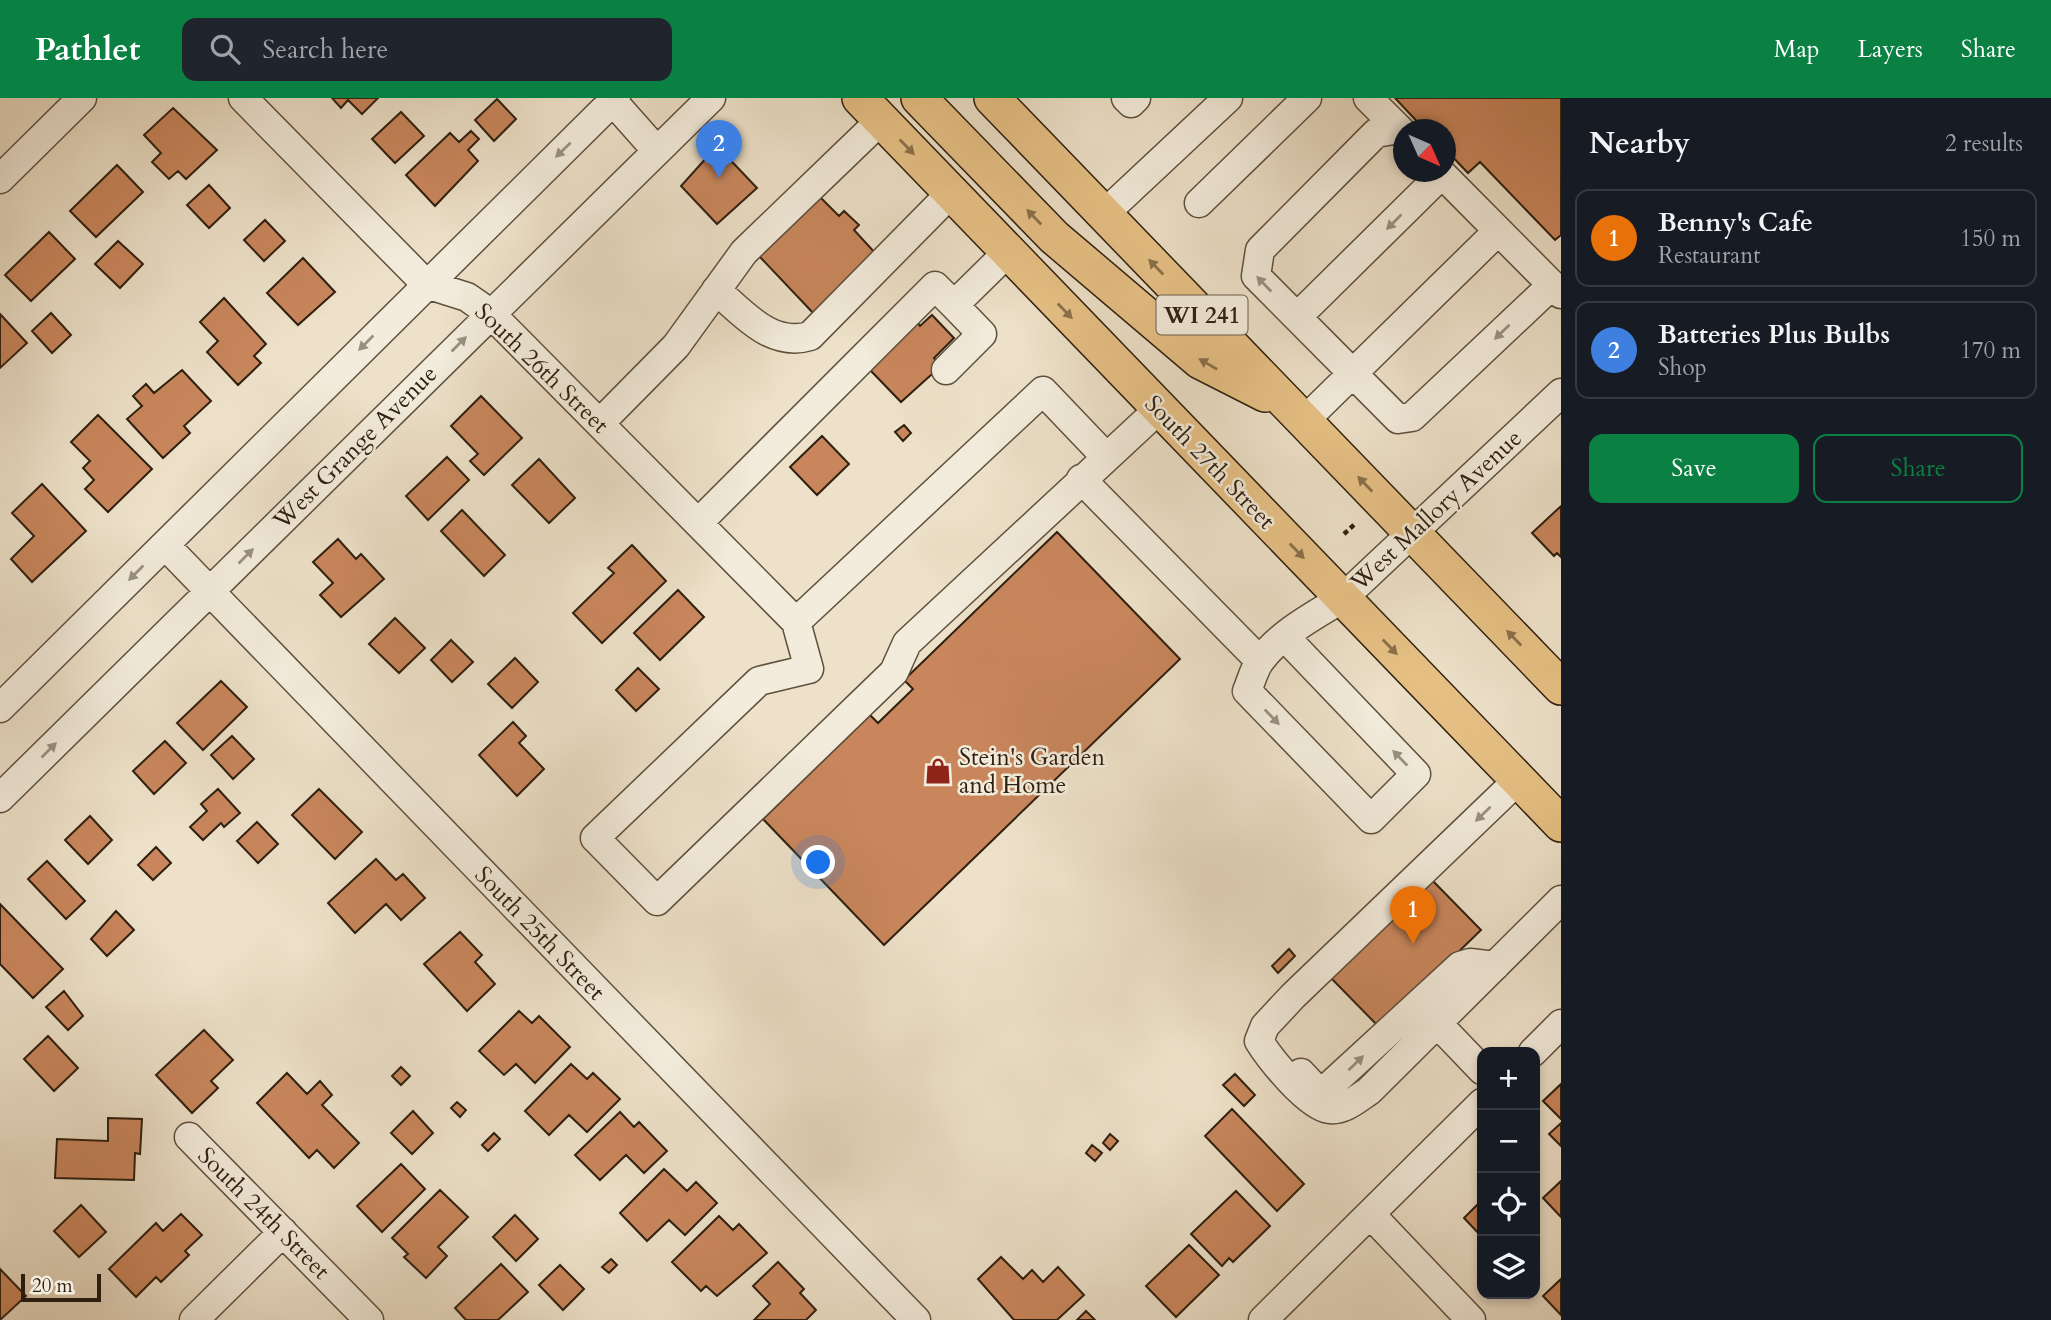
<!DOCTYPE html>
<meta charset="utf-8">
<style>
body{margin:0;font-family:Cardo,serif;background:#20242c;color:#f1f3f6}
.controls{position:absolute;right:21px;bottom:21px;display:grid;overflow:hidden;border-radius:14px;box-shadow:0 4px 10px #0003}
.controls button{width:63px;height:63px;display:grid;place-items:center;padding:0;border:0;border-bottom:2px solid #363941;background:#171b24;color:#f1f3f6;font:35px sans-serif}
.compass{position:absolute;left:1393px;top:21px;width:63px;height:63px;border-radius:50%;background:#171b24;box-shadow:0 4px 10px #0003;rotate:135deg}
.scale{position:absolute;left:21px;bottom:18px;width:80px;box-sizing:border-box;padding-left:7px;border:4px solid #2e1f0f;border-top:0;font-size:19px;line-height:24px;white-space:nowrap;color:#2e1f0f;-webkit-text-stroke:5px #f3ecdc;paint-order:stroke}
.you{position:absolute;left:819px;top:765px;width:24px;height:24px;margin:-18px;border:5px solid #fff;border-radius:50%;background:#1a73e8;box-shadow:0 0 0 10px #1a73e833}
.badge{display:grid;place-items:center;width:46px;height:46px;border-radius:50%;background:#0b8043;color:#fff;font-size:23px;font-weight:700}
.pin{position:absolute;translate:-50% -58px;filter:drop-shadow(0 2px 4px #0008)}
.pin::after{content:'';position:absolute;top:37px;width:24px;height:21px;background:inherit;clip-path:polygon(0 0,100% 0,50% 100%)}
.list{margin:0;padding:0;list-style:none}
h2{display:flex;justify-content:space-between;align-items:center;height:91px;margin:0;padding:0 28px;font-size:30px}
h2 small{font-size:23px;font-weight:400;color:#9ea1a6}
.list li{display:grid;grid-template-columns:46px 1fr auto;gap:21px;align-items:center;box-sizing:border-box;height:98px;margin:0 14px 14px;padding:0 14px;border:2px solid #363941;border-radius:14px}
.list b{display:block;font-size:26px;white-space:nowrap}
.list p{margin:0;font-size:23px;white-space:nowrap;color:#9ea1a6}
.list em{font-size:23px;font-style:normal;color:#9ea1a6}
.actions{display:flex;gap:14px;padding:21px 28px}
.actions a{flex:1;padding:16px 0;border:2px solid #0b8043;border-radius:14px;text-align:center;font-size:24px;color:#0b8043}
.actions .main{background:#0b8043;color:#fff}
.icon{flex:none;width:38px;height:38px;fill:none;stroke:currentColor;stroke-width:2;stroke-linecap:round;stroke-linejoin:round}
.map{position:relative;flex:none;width:1561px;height:1222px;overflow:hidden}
header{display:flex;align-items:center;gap:42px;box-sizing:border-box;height:98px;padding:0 35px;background:#0b8043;color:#fff}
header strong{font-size:33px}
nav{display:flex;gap:38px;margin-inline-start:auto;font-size:24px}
.search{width:490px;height:63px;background:#20242c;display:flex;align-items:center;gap:18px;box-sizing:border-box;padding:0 24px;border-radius:14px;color:#9ea1a6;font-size:26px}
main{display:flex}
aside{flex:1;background:#171b24}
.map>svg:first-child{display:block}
</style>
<header>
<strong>Pathlet</strong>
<div class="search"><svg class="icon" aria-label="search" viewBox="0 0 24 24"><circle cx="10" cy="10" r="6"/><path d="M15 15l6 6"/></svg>Search here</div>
<nav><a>Map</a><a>Layers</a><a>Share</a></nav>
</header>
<main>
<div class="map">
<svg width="1561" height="1222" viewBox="0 0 1561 1222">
<rect width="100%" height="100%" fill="#ede1c9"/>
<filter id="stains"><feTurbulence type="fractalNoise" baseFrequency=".00286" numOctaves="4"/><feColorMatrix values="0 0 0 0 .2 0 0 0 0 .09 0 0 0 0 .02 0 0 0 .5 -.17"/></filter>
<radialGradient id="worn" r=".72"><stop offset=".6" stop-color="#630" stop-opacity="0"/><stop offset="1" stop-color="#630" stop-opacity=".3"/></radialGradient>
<!-- building -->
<path fill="#c9865c" stroke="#2e1f0f" stroke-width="2" d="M332 0H378L362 16 348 2 341 10Z
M1395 0H1561V137L1555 142 1480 64 1468 75 1446 52V32H1425Z
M497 1 516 21 494 43 475 22Z
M173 10 217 52 186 81 178 73 169 81 152 64 161 55 144 37Z
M401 14 424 38 395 65 372 41Z
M471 33 479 41 468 52 478 63 435 108 406 77 450 35 459 44Z
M717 48 757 90 717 126 681 88Z
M117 67 143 94 96 139 70 113Z
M209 87 230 110 209 130 187 107Z
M820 99 839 118 844 113 859 127 854 132 877 157 815 217 759 158Z
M265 122 285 143 264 163 244 142Z
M49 134 75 161 31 203 5 177Z
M118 143 143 166 120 190 95 166Z
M303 160 335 194 298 227 267 195Z
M224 200 266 246 254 258 261 265 238 287 207 254 218 243 200 224Z
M51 215 71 237 52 255 32 233Z
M0 216 27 245 0 270Z
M932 217 954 240 934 260 941 268 901 304 870 272 918 225 920 228Z
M182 272 211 303 184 328 190 335 163 360 127 321 142 308 133 298 146 286 154 295Z
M481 298 522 340 484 377 470 363 478 356 451 328Z
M98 317 152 371 108 414 85 391 94 382 83 370 90 363 71 344Z
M904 327 911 335 903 343 895 334Z
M822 338 849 366 817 397 790 369Z
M447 359 469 382 428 422 406 398Z
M539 361 575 400 549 425 512 387Z
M42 386 86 433 32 484 11 461 34 438 12 415Z
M1561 408V459L1557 455 1554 458 1532 435Z
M462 412 505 457 484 478 441 433Z
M1057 434 1180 561 884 847 763 721 870 617 878 625 913 591 904 582Z
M338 441 356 461 361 456 384 481 341 519 320 497 333 485 313 464Z
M632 447 666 483 602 545 573 515 614 475 608 470Z
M678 492 704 519 660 562 634 535Z
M395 520 425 550 399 575 369 546Z
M451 542 473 564 452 584 431 562Z
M515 560 538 584 512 610 488 586Z
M638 570 659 591 636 613 616 592Z
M221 583 247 609 203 652 177 625Z
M513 624 526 638 519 645 544 671 517 698 479 657Z
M232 638 254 661 233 681 211 657Z
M165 643 186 665 154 696 133 673Z
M218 691 240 715 224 729 221 725 203 742 190 729 207 713 201 706Z
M319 691 362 734 335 761 292 717Z
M90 718 112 742 88 766 65 742Z
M257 724 278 746 258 765 237 743Z
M156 749 171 765 153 782 138 767Z
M376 761 396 782 403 776 425 800 401 822 386 806 355 835 328 805Z
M47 763 85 803 66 821 28 781Z
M1429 779 1481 832 1380 930 1328 877Z
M0 806 63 871 33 900 0 866Z
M116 813 134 832 107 858 91 841Z
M460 834 482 857 475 864 495 886 467 913 424 866Z
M1289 851 1295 858 1278 875 1272 868Z
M64 893 83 918 68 932 46 909Z
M519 913 532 925 539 918 570 949 535 985 516 966 504 977 479 953Z
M204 932 233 962 211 983 218 990 192 1015 156 977Z
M48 938 78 970 54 993 24 961Z
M571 966 587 981 593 975 620 1001 587 1034 569 1017 549 1037 525 1013Z
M401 969 410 978 401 987 392 978Z
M287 975 307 996 320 983 332 997 322 1007 359 1045 334 1070 317 1052 309 1060 257 1005Z
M1235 976 1255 997 1244 1008 1223 987Z
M1561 986V1021L1543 1003Z
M457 1004 466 1012 460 1019 451 1010Z
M1232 1011 1304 1086 1277 1113 1205 1038Z
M413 1013 433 1035 412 1056 391 1035Z
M620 1014 634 1029 639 1024 667 1053 644 1075 626 1057 600 1082 575 1057Z
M108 1020 142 1021 140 1056 135 1055 134 1082 55 1080 57 1041 108 1043Z
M1561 1025V1048L1549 1036Z
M494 1035 500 1041 488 1053 482 1047Z
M1110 1036 1118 1043 1110 1052 1103 1045Z
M1092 1047 1102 1055 1095 1063 1086 1055Z
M401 1066 425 1091 382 1134 357 1108Z
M664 1071 687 1093 696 1084 717 1105 685 1137 669 1122 647 1143 620 1115Z
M1561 1083V1119L1543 1100Z
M440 1092 468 1119 438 1149 447 1158 426 1180 404 1159 408 1156 392 1140Z
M1236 1093 1270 1128 1233 1164 1229 1160 1222 1168 1191 1136Z
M1482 1102V1139L1464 1120Z
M81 1107 106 1134 79 1159 54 1133Z
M181 1116 202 1137 185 1153 189 1157 161 1184 156 1179 136 1199 109 1171 156 1125 163 1133Z
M515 1117 538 1141 516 1163 493 1139Z
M719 1118 733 1132 739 1126 767 1155 717 1198 706 1188 701 1193 672 1164Z
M1189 1147 1219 1177 1176 1219 1146 1188Z
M1001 1159 1023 1181 1032 1172 1043 1184 1058 1169 1084 1197 1057 1222H1014L978 1181Z
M611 1161 617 1167 609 1175 602 1169Z
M778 1164 804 1191 800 1195 816 1212 806 1222H754L770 1206 753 1188Z
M501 1166 528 1194 498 1222H466L455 1210Z
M560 1167 584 1191 563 1212 539 1187Z
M0 1171 26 1198 0 1222Z
M1561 1181V1217L1543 1198Z
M1086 1213 1095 1222H1077Z"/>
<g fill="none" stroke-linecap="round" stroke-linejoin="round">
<!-- minor casing -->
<g stroke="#5e503e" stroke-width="31">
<path id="minor" d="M243 0 426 186 467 199 490 215 796 524 809 571 759 583 595 740 657 803 894 574 907 545 1159 311
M610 0 657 53
M1126 0 1131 5 1136 0
M1368 0 1404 36
M1399 31 1376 35 1260 152 1256 178 1398 321 1412 319 1552 187
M1440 74 1561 196
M0 81 82 0
M1199 105 1307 0
M1104 116 1228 0
M716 192C743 215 771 250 810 238L951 95
M1297 219 1442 76
M946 272 982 236 954 207
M1304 323 1498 133
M600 325 676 248 744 154 881 22
M1081 381 1260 563
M698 425 935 188 954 207 1008 154
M165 447 916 1222
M796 524 1043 293 1106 359
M1285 539 1416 676 1371 721 1247 593C1251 584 1254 571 1260 563 1279 536 1315 517 1343 500L1561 295
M0 610 616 0
M1518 682 1293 898 1265 928 1259 943C1270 961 1308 1008 1329 1011 1344 1013 1358 1000 1369 993L1561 802
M0 700 711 0
M1437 925 1482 972
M1533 954 1561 926
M1301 975 1316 991 1324 993 1460 868 1470 865 1495 868
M189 1039 369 1222
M1371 1117 1471 1222
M194 1222 283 1134
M1263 1222 1482 1005"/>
</g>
<!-- major casing -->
<g stroke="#2e1f0f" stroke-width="38">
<path id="major" d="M860 0 1561 726
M919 0 1054 139 1200 263 1265 296
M992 0 1561 589"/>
</g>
<!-- path -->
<path stroke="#2e1f0f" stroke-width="4.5" stroke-dasharray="5 3.5" stroke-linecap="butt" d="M1344 436 1356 425"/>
<!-- minor -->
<use href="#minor" stroke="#f3ecdc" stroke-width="28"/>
<!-- major -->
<use href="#major" stroke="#e6c084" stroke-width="35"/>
</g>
<!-- one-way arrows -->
<defs><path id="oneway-solid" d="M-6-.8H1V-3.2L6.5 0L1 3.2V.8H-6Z" transform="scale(1.75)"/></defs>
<g fill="#8a704a">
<use href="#oneway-solid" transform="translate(907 49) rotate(46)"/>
<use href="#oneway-solid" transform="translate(1034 119) rotate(-134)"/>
<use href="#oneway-solid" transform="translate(1156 169) rotate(-134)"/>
<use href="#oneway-solid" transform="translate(1065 213) rotate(46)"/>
<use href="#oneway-solid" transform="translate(1208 266) rotate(-150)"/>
<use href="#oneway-solid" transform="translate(1365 386) rotate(-134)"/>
<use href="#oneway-solid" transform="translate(1297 453) rotate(46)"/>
<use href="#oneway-solid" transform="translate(1514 540) rotate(-134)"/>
<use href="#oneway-solid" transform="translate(1390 549) rotate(46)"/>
</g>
<g fill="#9a9080">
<use href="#oneway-solid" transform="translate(563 52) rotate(136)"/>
<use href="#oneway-solid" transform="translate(1394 124) rotate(135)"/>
<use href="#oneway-solid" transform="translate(1264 186) rotate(-134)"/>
<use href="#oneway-solid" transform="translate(1502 234) rotate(136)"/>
<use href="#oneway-solid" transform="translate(366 245) rotate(135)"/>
<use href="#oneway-solid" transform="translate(459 246) rotate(-45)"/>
<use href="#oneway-solid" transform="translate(246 458) rotate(-45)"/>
<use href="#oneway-solid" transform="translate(136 475) rotate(135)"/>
<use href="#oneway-solid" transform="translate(1272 619) rotate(46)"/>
<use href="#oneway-solid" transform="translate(49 652) rotate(-45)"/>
<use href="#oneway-solid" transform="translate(1400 660) rotate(-134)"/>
<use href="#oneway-solid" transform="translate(1483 716) rotate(136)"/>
<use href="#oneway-solid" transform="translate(1356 965) rotate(-44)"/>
</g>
<!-- icons -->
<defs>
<g id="shop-bare" transform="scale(2.1)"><path d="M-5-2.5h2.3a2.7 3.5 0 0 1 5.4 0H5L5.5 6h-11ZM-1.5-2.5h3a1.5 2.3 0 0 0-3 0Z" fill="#8f2418" stroke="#f3ecdc" stroke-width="2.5" paint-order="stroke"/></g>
</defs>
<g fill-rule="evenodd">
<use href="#shop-bare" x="938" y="673"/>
</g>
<g text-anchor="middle" stroke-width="5" stroke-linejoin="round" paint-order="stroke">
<!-- shield labels -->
<rect fill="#f3ecdc" stroke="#695c4c" stroke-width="2" x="1156.5" y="197.5" width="91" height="39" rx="5"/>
<g font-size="23" font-weight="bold" fill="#2e1f0f">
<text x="1202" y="225">WI 241</text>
</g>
<!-- street labels -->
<g font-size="24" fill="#2e1f0f" stroke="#f3ecdc">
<text transform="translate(542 270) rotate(44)" y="8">South 26th Street</text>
<text transform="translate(355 349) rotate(-45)" y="8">West Grange Avenue</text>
<text transform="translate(1210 364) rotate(46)" y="8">South 27th Street</text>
<text transform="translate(1436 412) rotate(-43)" y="8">West Mallory Avenue</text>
<text transform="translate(540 835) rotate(46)" y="8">South 25th Street</text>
<text transform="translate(264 1115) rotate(45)" y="8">South 24th Street</text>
</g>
<!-- poi labels -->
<g font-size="24" fill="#2e1f0f" stroke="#f3ecdc" text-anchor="start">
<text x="959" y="667">Stein's Garden<tspan x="959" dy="28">and Home</tspan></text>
</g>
</g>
<rect width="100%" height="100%" filter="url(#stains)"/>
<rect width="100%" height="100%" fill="url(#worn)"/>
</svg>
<div class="controls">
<button>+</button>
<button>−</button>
<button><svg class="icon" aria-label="locate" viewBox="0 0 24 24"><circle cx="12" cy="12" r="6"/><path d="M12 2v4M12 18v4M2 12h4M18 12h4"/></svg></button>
<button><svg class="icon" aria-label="layers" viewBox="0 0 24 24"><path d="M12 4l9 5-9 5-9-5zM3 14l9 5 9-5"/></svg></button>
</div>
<svg class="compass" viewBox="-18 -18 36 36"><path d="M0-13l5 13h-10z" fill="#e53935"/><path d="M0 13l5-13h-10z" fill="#9ea1a6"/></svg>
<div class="scale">20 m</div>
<div class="you"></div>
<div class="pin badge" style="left:1413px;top:846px;background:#e8710a">1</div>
<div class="pin badge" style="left:719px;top:80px;background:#3f7fe0">2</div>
</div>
<aside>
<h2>Nearby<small>2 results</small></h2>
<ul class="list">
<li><span class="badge" style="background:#e8710a">1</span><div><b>Benny's Cafe</b><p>Restaurant</p></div><em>150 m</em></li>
<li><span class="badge" style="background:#3f7fe0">2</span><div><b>Batteries Plus Bulbs</b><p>Shop</p></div><em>170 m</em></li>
</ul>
<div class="actions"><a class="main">Save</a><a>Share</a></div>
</aside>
</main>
